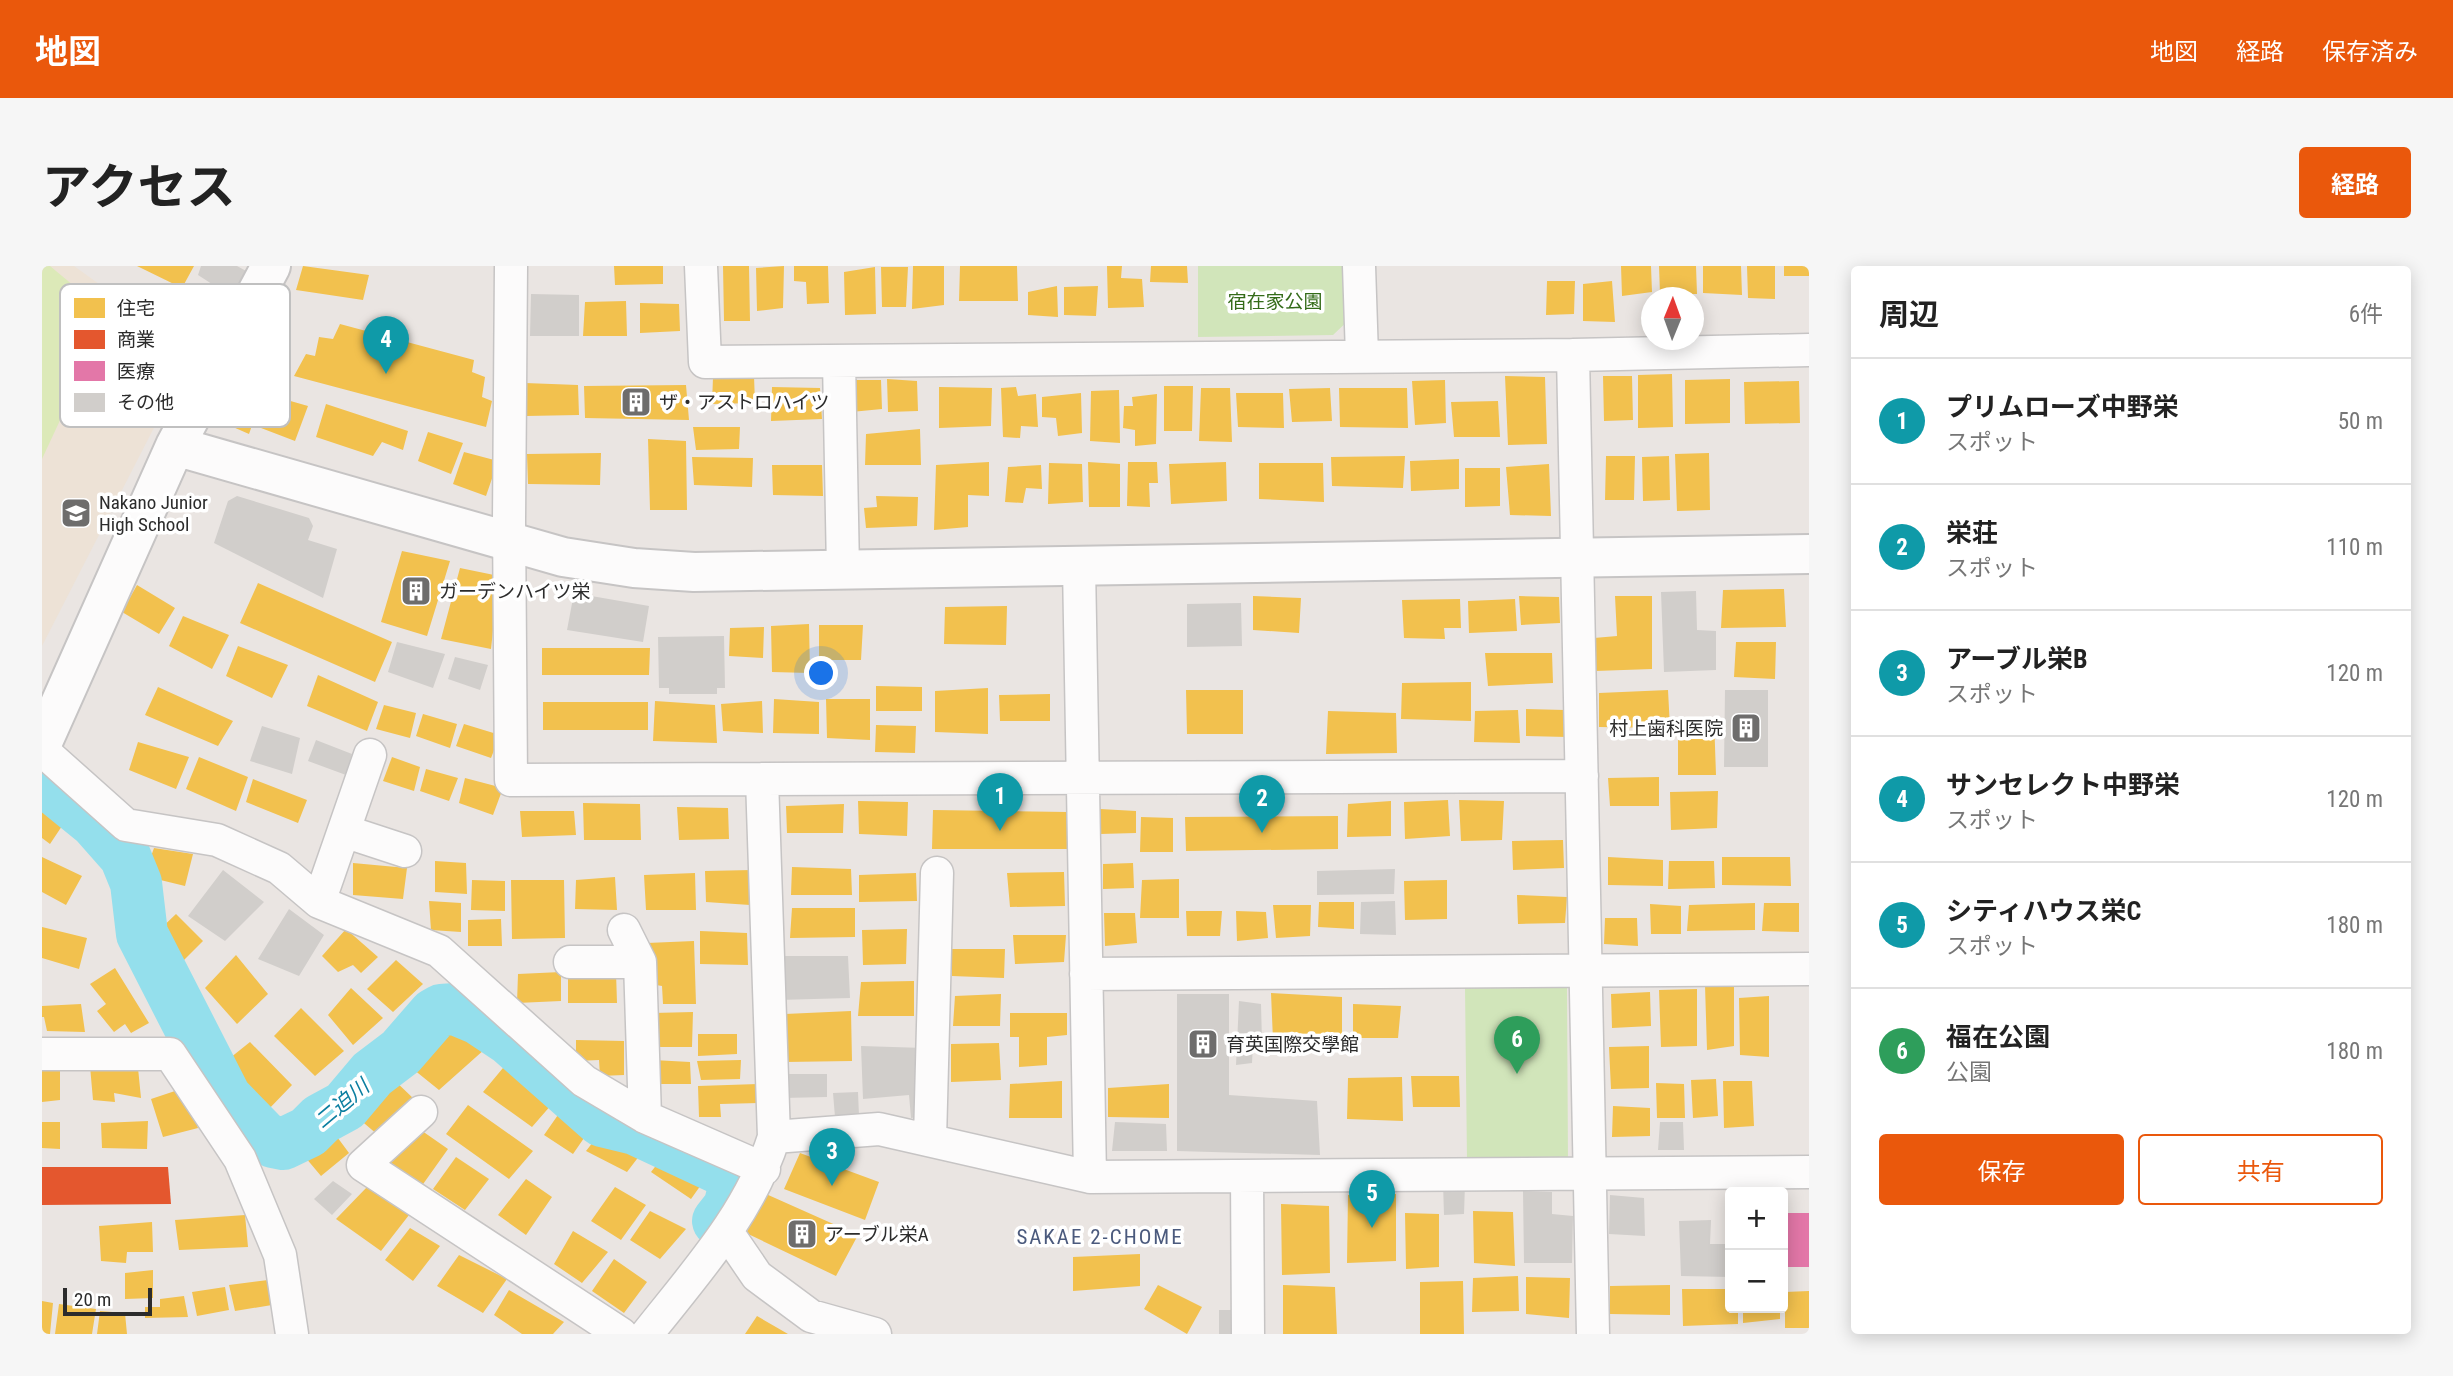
<!DOCTYPE html>
<html lang="ja">
<meta charset="utf-8">
<style>
body{margin:0;font-family:"Roboto Condensed","Noto Sans JP",sans-serif;background:#f6f6f6;color:#222}
.controls{position:absolute;right:21px;bottom:21px;display:grid;overflow:hidden;border-radius:7px;box-shadow:0 4px 18px #0003}
.controls button{width:63px;height:63px;display:grid;place-items:center;padding:0;border:0;border-bottom:2px solid #e0e0e0;background:#fff;color:#222;font:35px sans-serif}
.compass{position:absolute;left:1599px;top:21px;width:63px;height:63px;border-radius:50%;background:#fff;box-shadow:0 4px 18px #0003;rotate:1deg}
.scale{position:absolute;left:21px;bottom:18px;width:89px;box-sizing:border-box;padding-left:7px;border:4px solid #2c2c2c;border-top:0;font-size:19px;line-height:24px;white-space:nowrap;color:#2c2c2c;-webkit-text-stroke:5px #fff;paint-order:stroke}
.you{position:absolute;left:780px;top:408px;width:24px;height:24px;margin:-18px;border:5px solid #fff;border-radius:50%;background:#1a73e8;box-shadow:0 0 0 10px #1a73e833}
.badge{display:grid;place-items:center;width:46px;height:46px;border-radius:50%;background:#ea580c;color:#fff;font-size:23px;font-weight:700}
.pin{position:absolute;translate:-50% -58px;filter:drop-shadow(0 2px 4px #0008)}
.pin::after{content:'';position:absolute;top:37px;width:24px;height:21px;background:inherit;clip-path:polygon(0 0,100% 0,50% 100%)}
.list{margin:0;padding:0;list-style:none}
h2{display:flex;justify-content:space-between;align-items:center;height:91px;margin:0;padding:0 28px;font-size:30px}
h2 small{font-size:23px;font-weight:400;color:#767676}
.list li{display:grid;grid-template-columns:46px 1fr auto;gap:21px;align-items:center;box-sizing:border-box;height:126px;padding:0 28px;border-top:2px solid #e0e0e0}
.list b{display:block;font-size:26px;white-space:nowrap}
.list p{margin:0;font-size:23px;white-space:nowrap;color:#767676}
.list em{font-size:23px;font-style:normal;color:#767676}
.actions{display:flex;gap:14px;padding:21px 28px}
.actions a{flex:1;padding:16px 0;border:2px solid #ea580c;border-radius:7px;text-align:center;font-size:24px;color:#ea580c}
.actions .main{background:#ea580c;color:#fff}
.map{position:relative;flex:none;width:1767px;height:1068px;overflow:hidden;border-radius:7px}
header{display:flex;align-items:center;gap:42px;box-sizing:border-box;height:98px;padding:0 35px;background:#ea580c;color:#fff}
header strong{font-size:33px}
nav{display:flex;gap:38px;margin-inline-start:auto;font-size:24px}
.intro{display:flex;align-items:center;justify-content:space-between;box-sizing:border-box;height:168px;padding:0 42px}
h1{margin:0;font-size:49px}
.button{padding:18px 32px;border-radius:7px;background:#ea580c;color:#fff;font-size:24px;font-weight:700}
main{display:flex;gap:42px;padding:0 42px}
aside{flex:1;background:#fff;border-radius:7px;box-shadow:0 4px 18px #0003}
.map>svg:first-child{display:block}
</style>
<header>
<strong>地図</strong>
<nav><a>地図</a><a>経路</a><a>保存済み</a></nav>
</header>
<div class="intro"><h1>アクセス</h1><a class="button">経路</a></div>
<main>
<div class="map">
<svg width="1767" height="1068" viewBox="0 0 1767 1068">
<rect width="100%" height="100%" fill="#eae5e2"/>
<!-- education -->
<path fill="#ede2d6" d="M0 0H32L85 38 137 113 0 380Z"/>
<!-- green -->
<path fill="#d1e5ba" d="M1156 0H1309L1310 51 1291 69 1156 71Z
M1423 722H1525L1526 896 1425 894Z"/>
<!-- pitch -->
<path fill="#dce9b8" d="M0 0H8L67 49 0 193Z"/>
<!-- homes -->
<path fill="#f2c14e" d="M95 0H152L140 22Z
M261 0 327 9 321 34 254 24Z
M572 0H621V18L573 19Z
M681 0H707L708 55H682Z
M742 0 741 42 715 45 714 2Z
M752 0H786L787 37 765 38 764 16 752 15Z
M871 0H902V39L870 43Z
M918 0H975L976 35H917Z
M1065 0H1080L1079 12 1100 13 1102 41 1066 42Z
M1109 0H1145L1146 17 1108 16Z
M1579 0H1609L1610 26 1580 30Z
M1617 0H1654L1655 28H1618Z
M1661 0H1699L1700 29 1661 27Z
M1705 0H1733V33L1706 32Z
M1742 0H1767V10H1742Z
M833 1 834 48 803 49 802 6Z
M839 1H866L864 41H840Z
M1505 15H1533L1532 48 1504 49Z
M1570 15 1573 56 1541 55V18Z
M1015 20 1016 51 986 49V26Z
M1056 20 1054 50 1022 49V21Z
M584 35 585 70H541L543 36Z
M598 37 637 38 638 65 598 67Z
M298 58 432 94 430 106 443 111 440 131 450 135 444 161 252 110 264 88 273 90 277 71 291 73Z
M1630 108 1631 161 1596 162V109Z
M712 110 713 137 670 138 671 111Z
M1463 110 1503 111 1505 178 1466 179Z
M1561 110H1590L1591 154 1562 155Z
M845 113 875 115 876 145 846 146Z
M1688 113V157L1643 158V114Z
M809 114H839L840 143 809 146Z
M1403 114 1404 157 1373 159 1370 115Z
M1757 115 1758 157 1703 158 1702 116Z
M191 117 222 125 207 168 175 154Z
M483 117 536 119 537 149 484 150Z
M644 119 647 154 543 152 542 120Z
M1122 120H1151L1150 165H1122Z
M730 121 778 122 780 153 729 155Z
M897 121 950 122 949 160 897 162Z
M974 121 976 130 994 128 996 161 979 160 978 172 961 171 959 122Z
M1159 122H1188L1190 176 1157 175Z
M1288 122 1290 155 1250 156 1247 123Z
M1297 122H1365L1366 162 1298 161Z
M1077 124 1078 177 1048 175 1049 125Z
M1039 127 1040 167 1016 170 1014 152 1000 151V131Z
M1194 127H1241L1242 162 1196 161Z
M1115 128 1114 178 1093 180V164L1081 162 1082 140H1091L1090 131Z
M231 130 266 140 253 175 219 162Z
M1456 135 1458 171H1412L1409 136Z
M284 138 366 165 361 184 340 176 331 190 274 171Z
M651 161H698L697 183 654 184Z
M878 163 879 199H823L824 168Z
M386 166 421 177 409 208 376 195Z
M606 173 644 175 645 244H608Z
M422 186 456 195 444 230 411 218Z
M559 187 558 219 486 218 485 188Z
M1667 187 1668 244 1635 245 1633 188Z
M1363 190 1361 222 1290 220 1289 191Z
M1564 190H1593L1592 234H1563Z
M1627 190 1628 234 1601 235 1600 191Z
M650 191 711 192 710 221 652 219Z
M1417 193V223L1369 225 1368 195Z
M947 196V230L926 229V261L892 264 894 199Z
M1046 196 1078 198V241H1047Z
M1086 196H1115L1116 217H1107L1108 241 1085 240Z
M1184 196 1185 235 1129 238 1127 198Z
M1007 197 1040 198 1041 236 1006 238Z
M1217 197H1281L1282 236 1217 233Z
M1507 198 1509 250 1468 249 1464 201Z
M730 199H780L781 230 731 229Z
M999 199 1000 223 984 222 981 237 963 236 966 201Z
M1423 202H1458V240L1423 241Z
M834 230 876 231 875 260 824 262 822 242 835 241Z
M360 285 408 295 385 370 339 356Z
M418 302 457 310 449 383 399 373Z
M216 317 350 376 333 416 198 357Z
M95 319 133 342 117 368 80 346Z
M1742 323 1744 361 1679 362 1681 324Z
M1211 330 1259 332 1257 367 1211 364Z
M1477 330 1517 331 1518 357 1479 359Z
M1573 330H1610V403L1553 405 1552 372 1575 370Z
M1418 333 1419 362H1402L1403 373 1362 372 1360 334Z
M1473 333 1475 365 1427 367 1426 335Z
M965 340 964 379 902 378 903 341Z
M141 350 187 369 170 403 127 380Z
M767 358 768 407 730 406 729 360Z
M777 359H821L819 394H777Z
M722 361 721 392 687 390 688 362Z
M1694 376H1734L1733 413 1692 411Z
M196 380 246 399 230 432 184 410Z
M500 382H608L607 409H500Z
M1443 387H1510L1511 417 1446 420Z
M276 409 336 436 325 465 265 440Z
M1429 416V455L1359 453 1360 417Z
M834 420 880 421V445H834Z
M116 421 191 455 176 480 103 449Z
M946 422V468L893 466V425Z
M1144 424H1201V468H1145Z
M1626 424 1628 462 1557 461V427Z
M1008 428V455H958L957 429Z
M732 433 777 436V468L731 467Z
M784 433H828V474L785 472Z
M613 435 673 439 675 477 611 475Z
M720 435 721 467 681 465 679 438Z
M501 436H606V464H501Z
M342 439 374 447 368 472 334 463Z
M1484 443 1523 444 1525 471 1484 470Z
M1476 444 1478 477 1432 476 1433 445Z
M1286 445 1354 447 1355 487 1284 488Z
M381 448 415 458 408 482 374 470Z
M1636 451 1672 452 1674 509H1636Z
M422 458 458 469 449 492 414 480Z
M834 459 874 460 873 487 833 486Z
M96 476 147 491 134 523 87 504Z
M157 491 206 511 194 545 144 523Z
M350 491 378 501 372 525 341 515Z
M384 503 416 512 407 535 378 525Z
M1617 511V540H1568L1566 512Z
M423 512 461 522 451 549 417 537Z
M211 513 265 534 256 557 204 536Z
M1676 525 1675 562 1629 564 1628 526Z
M1406 534 1408 570 1363 573 1362 536Z
M1417 534 1462 535 1460 574 1419 575Z
M816 535 866 536 865 570 817 568Z
M1349 535V570L1305 571 1306 538Z
M541 537 598 538 599 574H542Z
M802 538 801 567H745L744 540Z
M0 540 24 554 8 578 0 572Z
M635 541 686 542 687 573 637 574Z
M1058 543 1094 545V567L1058 568Z
M891 544 1025 546 1027 583H890Z
M478 545H532L534 569 480 571Z
M1296 550V583L1144 585 1143 551Z
M1099 551 1131 552V586H1098Z
M1521 574 1522 602 1471 604 1470 575Z
M112 582 151 588 143 620 102 610Z
M0 591 40 610 24 639 0 626Z
M1566 591 1621 594V620L1566 619Z
M1680 591H1748L1749 620 1680 619Z
M393 595 424 597 425 628 393 626Z
M1627 595H1672L1673 622 1626 623Z
M311 597 365 602 361 633 311 629Z
M1091 597 1092 622 1061 623V598Z
M750 601 809 603 810 629H749Z
M710 604 708 639 664 636 663 605Z
M1022 606 1023 640 968 641 965 607Z
M653 607 654 644H604L602 609Z
M874 607 875 635 817 636V609Z
M573 611 575 644 533 643 534 614Z
M1137 613V652H1098L1100 614Z
M430 614 463 615V645L429 644Z
M469 614H522L523 672 470 673Z
M1405 614V653L1363 654 1362 615Z
M1475 629 1525 631 1523 657 1476 658Z
M387 635 419 637V666L389 664Z
M1277 636H1312V663L1276 661Z
M1713 637V664L1645 665 1647 639Z
M1722 637H1757V666L1720 665Z
M1608 638 1639 640V668H1609Z
M1231 639H1269L1268 670 1234 672Z
M750 642H813V671L748 672Z
M1144 645H1180L1178 670H1145Z
M1194 645 1224 646 1226 672 1195 675Z
M1062 647H1093L1095 677 1063 680Z
M134 648 161 675 140 696 112 669Z
M1563 652H1595L1596 680 1562 678Z
M459 653 460 680H426V654Z
M0 661 45 672 37 703 0 692Z
M304 663 336 691 319 707 311 699 296 706 280 690Z
M865 663 864 698 821 699 820 664Z
M658 665 705 667 706 699 658 698Z
M971 669H1024L1022 696 973 698Z
M652 675 654 738H621L620 720 608 718 605 677Z
M910 683H963L962 712 910 710Z
M194 689 226 728 195 758 163 722Z
M354 694 381 718 351 746 325 723Z
M73 702 107 757 89 767 83 758 72 766 55 745 64 738 48 718Z
M519 706V735L475 737 476 708Z
M574 706 575 737H526V708Z
M872 715V750H816L819 716Z
M1692 718V780L1665 784 1663 719Z
M309 722 341 752 311 779 286 749Z
M1655 723V780L1619 781 1617 724Z
M1608 726 1609 760 1570 762 1569 728Z
M1229 727 1300 731V774H1231Z
M959 728 958 760H911L913 730Z
M1727 730V791L1698 789 1697 732Z
M39 738 43 766 5 765 2 751H0V740Z
M1311 738 1359 740 1356 772H1311Z
M259 742 302 785 273 810 232 770Z
M809 745 810 795 743 796V748Z
M651 746 650 781H612L611 747Z
M968 747H1025V769L1005 771V799L977 801V771H968Z
M414 753 443 783 397 824 366 799Z
M656 768H695V788L656 790Z
M534 774 582 775V809L558 810 557 794 534 795Z
M208 776 250 819 224 846 178 800Z
M957 777 959 814 909 816V778Z
M1607 780V822L1569 823 1567 781Z
M470 791 517 830 490 861 441 826Z
M611 794 648 796 649 818H611Z
M699 794 698 813 659 814 655 795Z
M48 800 96 802 99 832 72 827 73 836 51 834Z
M18 804V834L0 836V805Z
M1369 810H1417L1418 841H1371Z
M349 811 373 834 336 869 316 852Z
M1360 811 1361 855 1305 853 1306 812Z
M1674 813 1676 850 1651 852 1649 814Z
M1020 815V852H967L968 818Z
M1681 815H1710L1712 860 1682 862Z
M1614 817 1642 818 1643 852H1615Z
M716 818 717 837 678 838 679 851H657L656 820Z
M1127 818V852L1066 851V822Z
M142 822 156 862 121 871 109 833Z
M525 836 551 859 531 888 502 869Z
M426 839 491 885 467 913 404 868Z
M1571 840 1608 842V870L1570 871Z
M106 855 105 883 60 882 59 857Z
M0 856H18V883L0 882Z
M287 860 307 887 279 910 258 885Z
M373 860 406 883 379 921 344 894Z
M562 862 601 885 585 906 544 885Z
M758 887 837 916 823 954 742 923Z
M623 888 666 909 649 933 609 906Z
M414 891 447 913 423 944 391 923Z
M484 913 510 931 484 969 456 949Z
M326 920 367 949 339 985 294 953Z
M573 921 604 939 579 974 549 955Z
M724 928 816 969 794 1010 704 967Z
M1354 928V995L1305 997 1306 929Z
M1239 938 1287 940 1288 1007 1240 1009Z
M608 945 644 963 618 993 588 974Z
M1431 945 1471 946 1473 1000 1432 997Z
M1363 947 1397 948V1001L1364 1003Z
M203 949 206 981 137 984 133 954Z
M110 956 111 986H85L84 997 59 995 57 960Z
M368 962 398 980 371 1015 343 994Z
M531 965 566 986 540 1017 512 998Z
M1098 988V1020L1031 1025V991Z
M417 989 465 1013 441 1047 395 1020Z
M572 993 605 1016 582 1047 550 1025Z
M111 1004V1032L83 1033V1007Z
M1476 1010 1477 1045 1430 1046 1431 1012Z
M1484 1011 1528 1012 1527 1052 1484 1048Z
M226 1014 230 1039 193 1045 187 1019Z
M1421 1015 1422 1068H1378V1016Z
M1116 1019 1160 1041 1145 1068 1102 1043Z
M1241 1019 1293 1021 1295 1068H1241Z
M1628 1019V1049L1568 1048V1020Z
M183 1021 187 1044 155 1050 150 1026Z
M1640 1023H1688V1042H1696V1058L1641 1060Z
M467 1024 522 1056 511 1068H480L452 1049Z
M1767 1025V1062H1743V1026Z
M142 1030 146 1051 103 1052V1041H118V1033Z
M0 1035 11 1037 8 1068H0Z
M17 1038 54 1043 50 1068H13Z
M1701 1042H1738V1053L1701 1057Z
M58 1045 83 1047 85 1068H55Z
M715 1050 746 1068H703Z"/>
<!-- shops -->
<path fill="#e4572e" d="M0 901H126L129 938 0 939Z"/>
<!-- health -->
<path fill="#e377a8" d="M1741 947H1767V1001H1741Z"/>
<g fill="none" stroke-linecap="round" stroke-linejoin="round">
<!-- river -->
<path stroke="#94dfec" stroke-width="52" d="M0 513 53 556 83 590 94 617 100 668 184 832 221 870 231 876 241 878 266 866 279 853 303 840 330 808 359 786 392 748 399 744 413 743 437 753 467 773 560 855 593 863 685 906 692 922 687 941 676 955"/>
</g>
<!-- building -->
<path fill="#d1cecb" d="M159 0H195L206 6 190 31 156 9Z
M489 28 537 29V70H488Z
M195 230 267 252 271 260 266 274 295 283 281 332 172 277 186 235Z
M1654 325 1655 364 1674 365V404L1622 406 1619 326Z
M532 327 607 340 601 376 525 364Z
M1199 337 1200 380 1145 381V338Z
M682 370 683 422H675V428H627V422H617L616 371Z
M355 376 403 388 391 422 346 406Z
M413 391 446 399 438 424 406 413Z
M1683 424H1726V501H1682Z
M220 460 258 472 250 508 208 495Z
M274 474 310 488 304 509 266 495Z
M1353 603 1352 628 1275 629V605Z
M181 604 222 636 183 675 146 650Z
M1353 635 1354 669 1318 668 1319 636Z
M247 643 282 669 257 710 216 693Z
M736 690H806L808 732 736 734Z
M1135 728H1187V829L1275 835 1278 889 1135 885Z
M1197 735 1219 738 1220 776 1211 777 1210 797 1194 799Z
M819 780 882 782 880 851 869 852 867 829 821 833Z
M741 808H785V831L741 832Z
M816 826 817 850 793 851 791 827Z
M1073 856 1124 858 1125 885H1070Z
M1618 856H1641L1642 884H1616Z
M291 915 310 928 290 949 272 933Z
M1401 917 1423 918 1422 948 1402 949Z
M1481 925 1510 926V948L1531 950 1530 997H1482Z
M1568 929 1602 932 1603 970 1567 968Z
M1669 954 1668 978H1688V1011L1639 1010 1637 955Z
M1177 1044H1202V1068H1177Z"/>
<g fill="none" stroke-linecap="round" stroke-linejoin="round">
<!-- minor casing -->
<g stroke="#c6c4c4" stroke-width="35">
<path id="minor" d="M469 0 467 254 469 514 1540 510
M659 0 663 96 1531 89 1767 84
M1317 0 1320 90
M1531 89 1551 1068
M797 95 801 304
M1037 300 1048 911
M0 484 84 559 175 574 237 602 277 636 397 685 542 815 603 851 722 903
M720 513 732 871
M302 565 363 585
M277 636 328 489
M582 664 598 696 603 851
M528 696H598
M1044 708 1767 703
M0 788H128L198 893 238 989 250 1068
M379 846 321 899 579 1068
M888 874 895 607
M1205 910 1206 1068
M685 966 715 1010 769 1050 833 1068
M605 1068C654 1006 708 947 732 871L837 863 1048 911 1767 906"/>
</g>
<!-- tertiary casing -->
<g stroke="#c6c4c4" stroke-width="42">
<path id="tertiary" d="M133 180 521 291 592 302 652 306 1767 288
M0 478 133 180 229 0"/>
</g>
<!-- minor -->
<use href="#minor" stroke="#fcfbfb" stroke-width="32"/>
<!-- tertiary -->
<use href="#tertiary" stroke="#fcfbfb" stroke-width="38"/>
</g>
<!-- icons -->
<defs>
<g id="building-square" transform="scale(1.575)"><rect x="-9" y="-9" width="18" height="18" rx="4" fill="#6e6d6c" stroke="#fff"/><path d="M-4-6H4V6H1V3H-1V6H-4ZM-2.5-4.3h1.7v1.8h-1.7ZM.8-4.3h1.7v1.8H.8ZM-2.5-1h1.7V.8h-1.7ZM.8-1h1.7V.8H.8Z" fill="#fff"/></g>
<g id="school-square" transform="scale(1.575)"><rect x="-9" y="-9" width="18" height="18" rx="4" fill="#6e6d6c" stroke="#fff"/><path d="M0-5L7-2L0 1L-7-2ZM-4 1L0 2.5L4 1V4Q0 6-4 4Z" fill="#fff"/></g>
</defs>
<g fill-rule="evenodd">
<use href="#building-square" x="594" y="136"/>
<use href="#school-square" x="34" y="247"/>
<use href="#building-square" x="374" y="325"/>
<use href="#building-square" x="1704" y="462"/>
<use href="#building-square" x="1161" y="778"/>
<use href="#building-square" x="760" y="968"/>
</g>
<g text-anchor="middle" stroke-width="7" stroke-linejoin="round" paint-order="stroke">
<!-- park labels -->
<g font-size="19" fill="#346b19" stroke="#fff">
<text x="1233" y="42">宿在家公園</text>
</g>
<!-- poi labels -->
<g font-size="19" fill="#2c2c2c" stroke="#fff" text-anchor="start">
<text x="617" y="143">ザ・アストロハイツ</text>
<text x="57" y="243">Nakano Junior<tspan x="57" dy="22">High School</tspan></text>
<text x="397" y="332">ガーデンハイツ栄</text>
<text x="1681" y="469" text-anchor="end">村上歯科医院</text>
<text x="1184" y="785">育英国際交學館</text>
<text x="783" y="975">アーブル栄A</text>
</g>
<!-- water labels -->
<g font-size="21" font-style="italic" fill="#0b7ea0" stroke="#fff">
<text transform="translate(300 838) rotate(-40)" y="7">二迫川</text>
</g>
<!-- neighbourhood labels -->
<g font-size="21" letter-spacing="2" fill="#4b5a7d" stroke="#fff">
<text x="1058" y="978">SAKAE 2-CHOME</text>
</g>
</g>
<!-- legend -->
<rect x="18" y="18" width="230" height="143" rx="10" fill="#fff" stroke="#c0c0c0" stroke-width="2"/>
<rect x="32" y="32" width="31" height="20" fill="#f2c14e"/>
<rect x="32" y="64" width="31" height="19" fill="#e4572e"/>
<rect x="32" y="95" width="31" height="20" fill="#e377a8"/>
<rect x="32" y="127" width="31" height="19" fill="#d1cecb"/>
<g font-size="19" fill="#2c2c2c">
<text x="75" y="49">住宅</text>
<text x="75" y="80">商業</text>
<text x="75" y="112">医療</text>
<text x="75" y="143">その他</text>
</g>
</svg>
<div class="controls">
<button>+</button>
<button>−</button>
</div>
<svg class="compass" viewBox="-18 -18 36 36"><path d="M0-13l5 13h-10z" fill="#e53935"/><path d="M0 13l5-13h-10z" fill="#767676"/></svg>
<div class="scale">20 m</div>
<div class="you"></div>
<div class="pin badge" style="left:958px;top:565px;background:#0f9aa8">1</div>
<div class="pin badge" style="left:1220px;top:567px;background:#0f9aa8">2</div>
<div class="pin badge" style="left:790px;top:920px;background:#0f9aa8">3</div>
<div class="pin badge" style="left:344px;top:108px;background:#0f9aa8">4</div>
<div class="pin badge" style="left:1330px;top:962px;background:#0f9aa8">5</div>
<div class="pin badge" style="left:1475px;top:808px;background:#2e9e5b">6</div>
</div>
<aside>
<h2>周辺<small>6件</small></h2>
<ul class="list">
<li><span class="badge" style="background:#0f9aa8">1</span><div><b>プリムローズ中野栄</b><p>スポット</p></div><em>50 m</em></li>
<li><span class="badge" style="background:#0f9aa8">2</span><div><b>栄荘</b><p>スポット</p></div><em>110 m</em></li>
<li><span class="badge" style="background:#0f9aa8">3</span><div><b>アーブル栄B</b><p>スポット</p></div><em>120 m</em></li>
<li><span class="badge" style="background:#0f9aa8">4</span><div><b>サンセレクト中野栄</b><p>スポット</p></div><em>120 m</em></li>
<li><span class="badge" style="background:#0f9aa8">5</span><div><b>シティハウス栄C</b><p>スポット</p></div><em>180 m</em></li>
<li><span class="badge" style="background:#2e9e5b">6</span><div><b>福在公園</b><p>公園</p></div><em>180 m</em></li>
</ul>
<div class="actions"><a class="main">保存</a><a>共有</a></div>
</aside>
</main>
